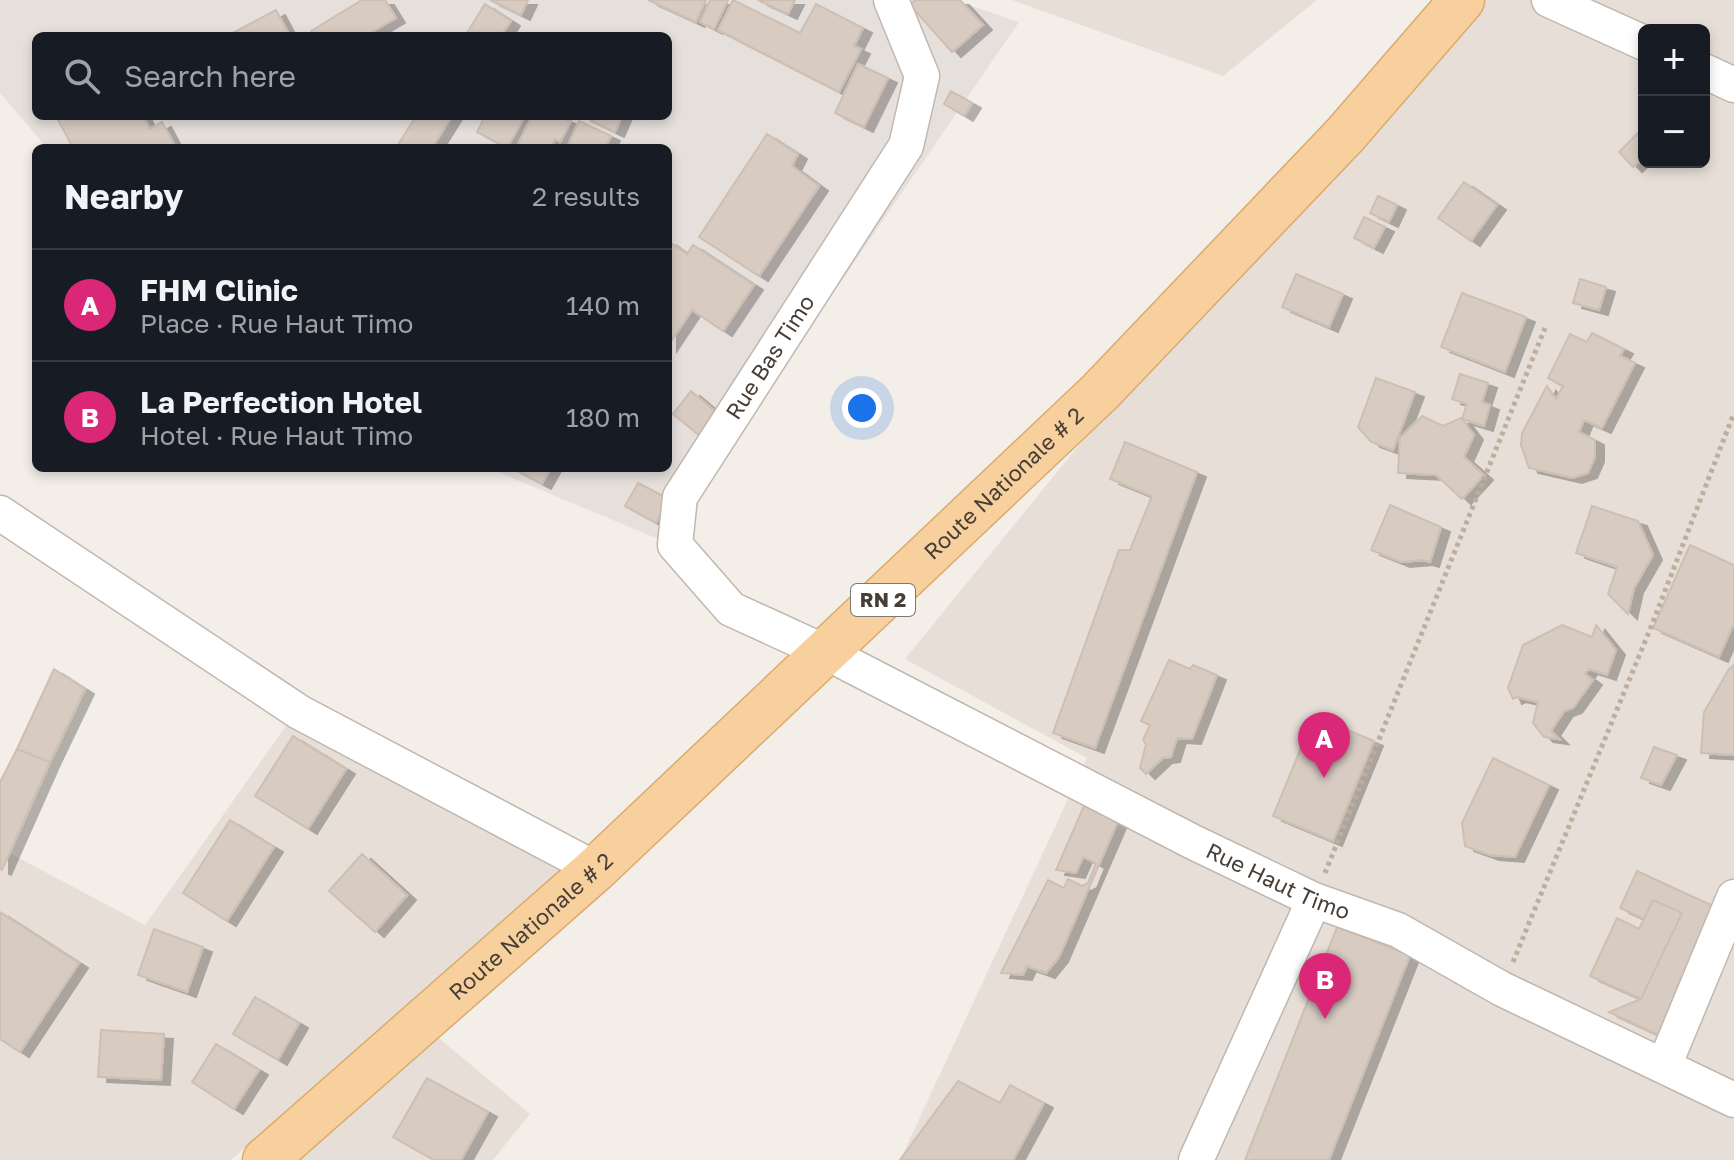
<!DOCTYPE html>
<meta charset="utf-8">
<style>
body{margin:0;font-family:"Golos Text",sans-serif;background:#242831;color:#f1f3f6}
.controls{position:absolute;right:24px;top:24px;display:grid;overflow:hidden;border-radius:12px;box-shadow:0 4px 12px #0003}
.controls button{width:72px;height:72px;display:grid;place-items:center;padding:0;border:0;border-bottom:2px solid #363941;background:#171b24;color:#f1f3f6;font:40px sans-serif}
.you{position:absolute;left:862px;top:408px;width:28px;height:28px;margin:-20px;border:6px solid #fff;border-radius:50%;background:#1a73e8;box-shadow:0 0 0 12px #1a73e833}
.badge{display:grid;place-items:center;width:52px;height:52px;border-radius:50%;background:#db2777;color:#fff;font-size:26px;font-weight:700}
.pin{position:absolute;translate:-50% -66px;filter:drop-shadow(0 2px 4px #0008)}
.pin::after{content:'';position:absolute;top:42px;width:28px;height:24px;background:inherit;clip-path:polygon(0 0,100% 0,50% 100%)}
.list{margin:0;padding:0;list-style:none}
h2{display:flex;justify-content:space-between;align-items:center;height:104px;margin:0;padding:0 32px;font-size:34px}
h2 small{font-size:26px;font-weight:400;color:#9ea1a6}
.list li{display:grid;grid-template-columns:52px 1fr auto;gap:24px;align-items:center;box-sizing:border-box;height:112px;padding:0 32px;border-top:2px solid #363941}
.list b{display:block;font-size:30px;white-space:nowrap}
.list p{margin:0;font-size:26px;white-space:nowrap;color:#9ea1a6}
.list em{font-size:26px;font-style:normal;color:#9ea1a6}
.icon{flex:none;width:44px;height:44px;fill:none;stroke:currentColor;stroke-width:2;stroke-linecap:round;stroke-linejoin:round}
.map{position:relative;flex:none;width:1734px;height:1160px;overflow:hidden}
.search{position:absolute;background:#171b24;box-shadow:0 4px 12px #0003;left:32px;top:32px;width:640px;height:88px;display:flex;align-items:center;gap:20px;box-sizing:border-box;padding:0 28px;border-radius:12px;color:#9ea1a6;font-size:30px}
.panel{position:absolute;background:#171b24;box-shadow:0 4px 12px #0003;left:32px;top:144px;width:640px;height:328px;border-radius:12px}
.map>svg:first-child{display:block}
</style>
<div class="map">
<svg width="1734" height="1160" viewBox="0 0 1734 1160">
<defs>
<filter id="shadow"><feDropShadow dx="9" dy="5" stdDeviation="0" flood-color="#0004"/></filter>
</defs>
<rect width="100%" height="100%" fill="#f3eee8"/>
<!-- residential -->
<path fill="#e7dfd7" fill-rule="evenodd" d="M1012 0H1317L1223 76Z
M1441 0H1734V1160H900L1087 758 905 659ZM1644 30H1704V162H1644Z
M291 719 573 860 231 1160H0V848L145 925Z
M435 1035 530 1114 493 1160H299Z"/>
<!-- industrial -->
<path fill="#e6e0dd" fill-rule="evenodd" d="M0 0H870L878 4 885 0H955L1019 22 663 541 488 468H668V148H47L0 93ZM36 36H668V116H36Z"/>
<!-- building -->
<path fill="#d7cbc2" stroke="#cebfb2" stroke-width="2" filter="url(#shadow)" d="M362 0H385L396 18 365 36H314L311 31Z
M490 0H528L521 15Z
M648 0H706L696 22Z
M710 0H728L714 29 700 22Z
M733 0 800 33 816 4 863 28 854 46 861 49 839 92 718 30Z
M758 0H795L788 14Z
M915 0H960L983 25 952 52 910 5Z
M485 4 511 21 501 36H465Z
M276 10 290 36H227Z
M858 64 888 78 864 127 835 113Z
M951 91 972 103 964 116 944 104Z
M56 116H143L150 129 162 122 174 144 167 148H73Z
M416 116H452L432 148H396Z
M485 116H525L507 148 477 132Z
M532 116H559L571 121 560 142 555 139 551 148H516Z
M582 116H622L615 132Z
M579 121 611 136 605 148H567Z
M1641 130 1644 133V157L1633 167 1619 152Z
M767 134 798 154 792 166 819 186 759 276 699 237Z
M1464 182 1497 205 1471 241 1438 218Z
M1378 196 1397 205 1389 222 1370 213Z
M1364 217 1385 227 1374 248 1354 238Z
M668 241 687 254 693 245 754 285 723 331 692 310 668 346Z
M1296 274 1343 294 1329 327 1282 307Z
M1580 279 1606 287 1599 310 1573 303Z
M1462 293 1526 317 1505 372 1441 347Z
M1592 333 1624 349 1620 356 1635 363 1602 428 1584 420 1579 432 1595 440V457L1588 473 1573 478 1529 468 1521 445 1522 433 1547 386 1556 399 1563 386 1548 378 1570 334 1587 342Z
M1460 374 1488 383 1482 402 1490 405 1484 426 1462 419 1467 404 1452 399Z
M1376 378 1415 392 1393 450 1371 442 1358 427Z
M691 391 718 414 700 436 673 414Z
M1422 416 1443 426 1461 418 1474 435 1464 457 1484 475 1462 499 1436 475 1398 473 1400 438Z
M1125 442 1197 472 1095 748 1053 733 1119 550H1130L1152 496 1110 479Z
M512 468H551L542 484Z
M638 483 669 499 656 523 625 506Z
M1390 505 1441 527 1430 562 1424 560 1401 562 1371 550Z
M1592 506 1638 521 1653 555 1634 588 1628 614 1608 594 1617 567 1576 553Z
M1690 545 1734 565V623L1719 657 1653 628Z
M1562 625 1592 637 1596 625 1616 650 1607 675 1589 669 1585 674 1593 680 1573 708 1564 711 1551 731 1559 739 1544 737 1533 723 1538 702 1517 697 1513 699 1508 688 1523 645Z
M1169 660 1190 669 1193 665 1217 675 1192 739 1177 738 1171 757 1163 758 1146 774 1140 768 1146 744 1143 740 1150 725 1141 721Z
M1734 665V755L1701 753 1704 712 1729 669Z
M54 669 85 689 50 762 17 749Z
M1314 716 1374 741 1333 841 1273 816Z
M293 736 346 769 308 829 255 796Z
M1654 747 1677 755 1661 785 1641 778Z
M17 749 50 762 2 870 0 869V782Z
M1493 758 1549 785 1515 857 1490 855 1465 846 1462 823Z
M1087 799 1121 814 1059 957 1046 973 1027 966 1023 975 1001 973 1048 880 1064 888 1068 879 1082 886 1088 883 1096 863 1083 857 1076 873 1056 870Z
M230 820 274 847 227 921 183 893Z
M362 854 407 895 375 932 329 891Z
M1637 871 1724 911 1665 1038 1609 1012 1641 999 1682 913 1653 900 1644 919 1620 908Z
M1653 900 1682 913 1641 999 1590 976 1617 918 1639 929Z
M0 912 79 963 20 1052 0 1039Z
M1337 927 1410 955 1329 1160H1245Z
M154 929 203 947 187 992 138 975Z
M255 997 299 1023 278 1060 233 1034Z
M101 1030 164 1034 161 1080 98 1077Z
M216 1044 259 1070 234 1109 192 1082Z
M427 1078 488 1112 461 1160H434L393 1137Z
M958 1081 1000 1103 1010 1085 1044 1103 1013 1160H900Z"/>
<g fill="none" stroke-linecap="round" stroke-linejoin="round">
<!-- street casing -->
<g stroke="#c1b7af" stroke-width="37">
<g id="street">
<path id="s1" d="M891 0 922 76 906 146 680 497 675 545 731 609 827 653 1193 842 1314 900 1398 930 1502 989 1734 1100"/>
<path d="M1549 0 1644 43"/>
<path d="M1704 71 1734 85"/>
<path d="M0 513 299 712 596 869"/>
<path d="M1664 1066 1734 897"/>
<path d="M1196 1160 1314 900"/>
</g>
</g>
<!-- primary casing -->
<g stroke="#dbaa6e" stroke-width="47">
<g id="primary">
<path id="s2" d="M265 1160 596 869 1100 392 1345 135 1462 0"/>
</g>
</g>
<!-- path -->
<path stroke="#bfae9e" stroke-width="5" stroke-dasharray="4 4" stroke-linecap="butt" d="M1325 873 1545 328
M1513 962 1651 627 1734 413"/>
<!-- street -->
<use href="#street" stroke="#fff" stroke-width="34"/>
<!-- primary -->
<use href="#primary" stroke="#f7d09d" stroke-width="44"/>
</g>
<g text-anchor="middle" stroke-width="7" stroke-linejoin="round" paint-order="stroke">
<!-- shield labels -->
<rect fill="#fff" stroke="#7e7873" stroke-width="2" x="851" y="584" width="64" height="32" rx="6"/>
<g font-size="20" font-weight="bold" fill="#463e37">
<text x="883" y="607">RN 2</text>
</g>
<!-- street labels -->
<g font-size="22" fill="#463e37" stroke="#fff">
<text transform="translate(770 357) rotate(-57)" y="8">Rue Bas Timo</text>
<text dy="8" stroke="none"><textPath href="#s2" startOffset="1002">Route Nationale # 2</textPath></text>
<text dy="8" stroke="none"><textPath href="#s1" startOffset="1316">Rue Haut Timo</textPath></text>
<text dy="8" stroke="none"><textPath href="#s2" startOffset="354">Route Nationale # 2</textPath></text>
</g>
</g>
</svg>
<div class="controls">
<button>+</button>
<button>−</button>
</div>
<div class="you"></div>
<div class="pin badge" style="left:1324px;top:778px">A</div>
<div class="pin badge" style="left:1325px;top:1019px">B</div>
<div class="search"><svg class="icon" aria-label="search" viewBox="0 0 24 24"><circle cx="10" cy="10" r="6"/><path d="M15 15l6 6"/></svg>Search here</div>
<section class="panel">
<h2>Nearby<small>2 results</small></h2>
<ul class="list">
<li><span class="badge">A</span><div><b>FHM Clinic</b><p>Place · Rue Haut Timo</p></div><em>140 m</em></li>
<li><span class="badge">B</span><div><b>La Perfection Hotel</b><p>Hotel · Rue Haut Timo</p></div><em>180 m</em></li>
</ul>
</section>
</div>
